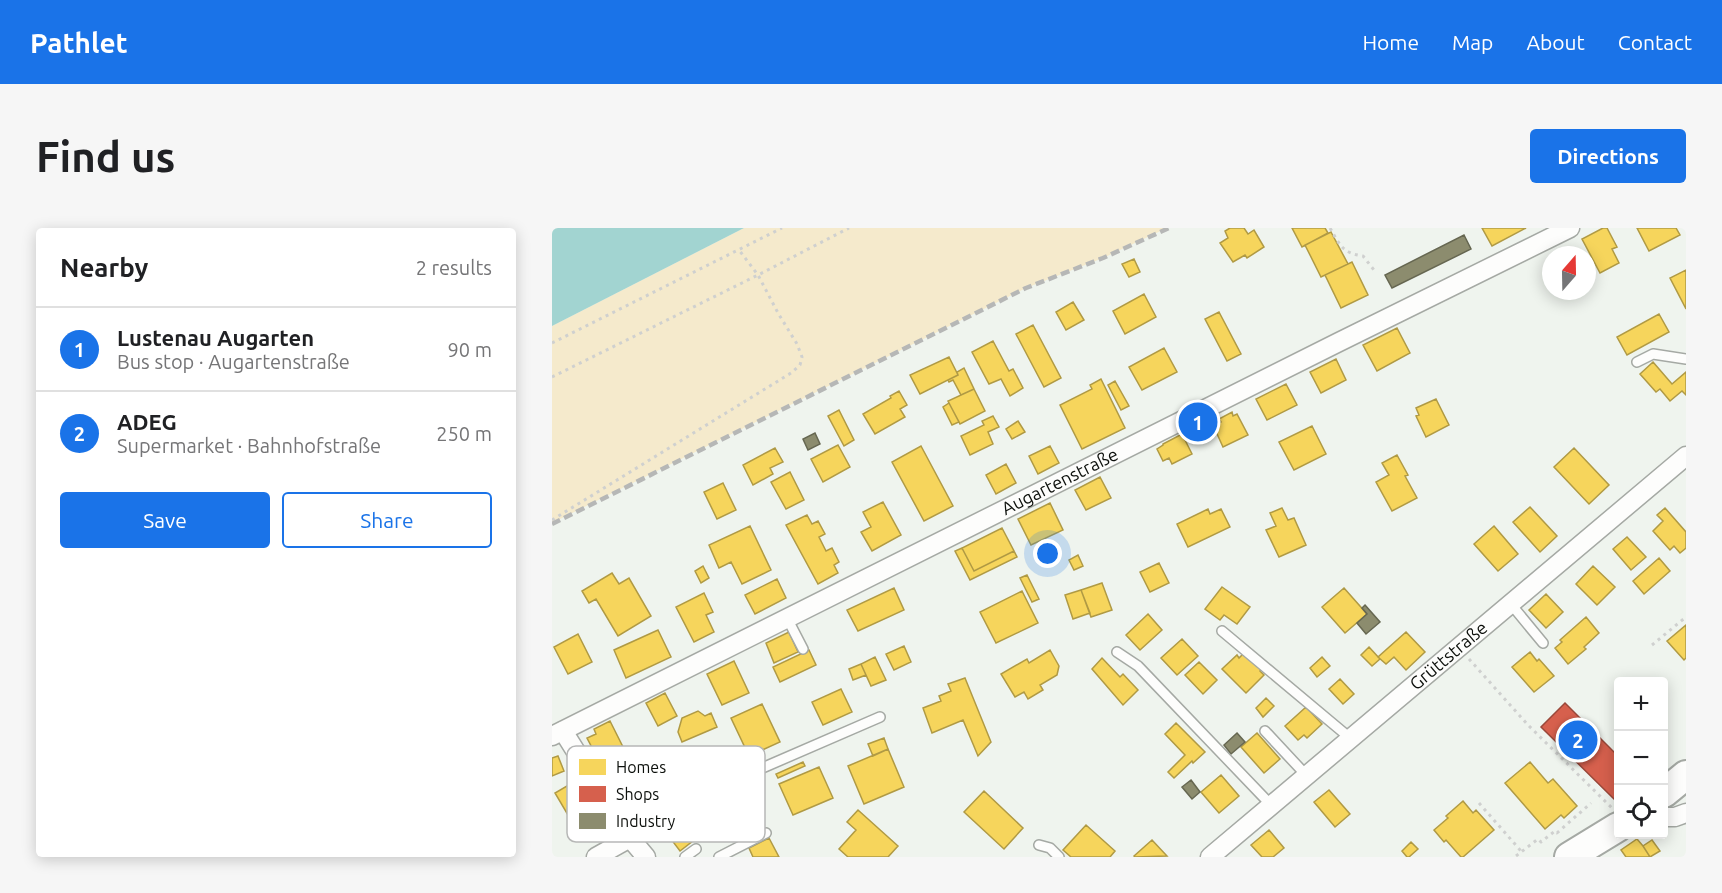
<!DOCTYPE html>
<meta charset="utf-8">
<style>
body{margin:0;font-family:Ubuntu,sans-serif;background:#f6f6f6;color:#202124}
.controls{position:absolute;right:18px;bottom:18px;display:grid;overflow:hidden;border-radius:6px;box-shadow:0 3px 15px #0003}
.controls button{width:54px;height:54px;display:grid;place-items:center;padding:0;border:0;border-bottom:2px solid #e0e0e0;background:#fff;color:#202124;font:30px sans-serif}
.compass{position:absolute;left:990px;top:18px;width:54px;height:54px;border-radius:50%;background:#fff;box-shadow:0 3px 15px #0003;rotate:20deg}
.you{position:absolute;left:496px;top:326px;width:21px;height:21px;margin:-15px;border:4px solid #fff;border-radius:50%;background:#1a73e8;box-shadow:0 0 0 9px #1a73e833}
.badge{display:grid;place-items:center;width:39px;height:39px;border-radius:50%;background:#1a73e8;color:#fff;font-size:20px;font-weight:700}
.pin{position:absolute;translate:-50% -50%;border:3px solid #fff;box-shadow:0 2px 6px #0006}
.list{margin:0;padding:0;list-style:none}
h2{display:flex;justify-content:space-between;align-items:center;height:78px;margin:0;padding:0 24px;font-size:26px}
h2 small{font-size:20px;font-weight:400;color:#757577}
.list li{display:grid;grid-template-columns:39px 1fr auto;gap:18px;align-items:center;box-sizing:border-box;height:84px;padding:0 24px;border-top:2px solid #e0e0e0}
.list b{display:block;font-size:22px;white-space:nowrap}
.list p{margin:0;font-size:20px;white-space:nowrap;color:#757577}
.list em{font-size:20px;font-style:normal;color:#757577}
.actions{display:flex;gap:12px;padding:18px 24px}
.actions a{flex:1;padding:14px 0;border:2px solid #1a73e8;border-radius:6px;text-align:center;font-size:21px;color:#1a73e8}
.actions .main{background:#1a73e8;color:#fff}
.icon{flex:none;width:33px;height:33px;fill:none;stroke:currentColor;stroke-width:2;stroke-linecap:round;stroke-linejoin:round}
.map{position:relative;flex:none;width:1134px;height:629px;overflow:hidden;border-radius:6px}
header{display:flex;align-items:center;gap:36px;box-sizing:border-box;height:84px;padding:0 30px;background:#1a73e8;color:#fff}
header strong{font-size:28px}
nav{display:flex;gap:33px;margin-inline-start:auto;font-size:21px}
.intro{display:flex;align-items:center;justify-content:space-between;box-sizing:border-box;height:144px;padding:0 36px}
h1{margin:0;font-size:42px}
.button{padding:15px 27px;border-radius:6px;background:#1a73e8;color:#fff;font-size:21px;font-weight:700}
main{display:flex;gap:36px;padding:0 36px}
aside{flex:1;background:#fff;border-radius:6px;box-shadow:0 3px 15px #0003}
.map>svg:first-child{display:block}
</style>
<header>
<strong>Pathlet</strong>
<nav><a>Home</a><a>Map</a><a>About</a><a>Contact</a></nav>
</header>
<div class="intro"><h1>Find us</h1><a class="button">Directions</a></div>
<main>
<aside>
<h2>Nearby<small>2 results</small></h2>
<ul class="list">
<li><span class="badge">1</span><div><b>Lustenau Augarten</b><p>Bus stop · Augartenstraße</p></div><em>90 m</em></li>
<li><span class="badge">2</span><div><b>ADEG</b><p>Supermarket · Bahnhofstraße</p></div><em>250 m</em></li>
</ul>
<div class="actions"><a class="main">Save</a><a>Share</a></div>
</aside>
<div class="map">
<svg width="1134" height="629" viewBox="0 0 1134 629">
<rect width="100%" height="100%" fill="#eff4ee"/>
<!-- green -->
<path fill="#f5eacc" d="M192 0H615L551 30 474 60 0 295V98Z"/>
<!-- water -->
<path fill="#a2d4d1" d="M0 0H192L0 98Z"/>
<!-- homes -->
<path fill="#f6d55c" stroke="#b09a44" stroke-width="1.5" d="M678 0H692L696 6 702 2 712 19 695 30 693 27 681 34 668 15 676 10 673 3Z
M740 0H773L776 5 750 19Z
M930 0H974L940 18Z
M1051 0H1055L1065 19 1060 21 1067 35 1048 45 1030 11Z
M1085 0H1124L1128 7 1097 23Z
M779 4 796 36 769 49 753 17Z
M582 31 588 44 577 49 570 36Z
M800 34 816 67 789 80 773 47Z
M1134 42V81L1118 50Z
M592 66 604 89 573 106 561 83Z
M521 74 532 92 514 102 504 84Z
M667 84 689 126 675 133 653 91Z
M1107 86 1117 104 1075 127 1065 109Z
M481 97 509 150 492 159 464 106Z
M845 100 858 125 825 143 811 117Z
M441 113 457 143 461 141 471 160 458 168 449 151 437 156 420 124Z
M612 120 625 144 590 162 577 139Z
M397 129 406 147 368 166 358 147Z
M784 131 794 152 769 165 758 144Z
M1101 134 1120 156 1134 144V167L1130 163 1118 173 1108 161 1104 164 1088 146Z
M412 140 422 161 409 167 401 152 397 154 396 152 406 147 405 144Z
M549 151 573 200 530 221 508 177 540 161 538 157Z
M563 153 577 178 569 182 556 157Z
M734 156 745 177 715 192 704 171Z
M422 161 433 183 408 196 396 173Z
M347 163 355 177 348 181 353 189 323 206 311 186 339 170 338 168Z
M884 171 897 197 874 209 864 188 867 187 864 180Z
M397 175 407 194 400 197 391 179Z
M287 182 302 212 292 218 276 188Z
M680 184 681 188 685 186 696 207 671 219 661 197 669 194 667 191Z
M441 188 447 199 436 204 441 216 418 227 409 208 432 197 430 193Z
M466 193 473 204 460 211 454 201Z
M760 198 774 226 742 242 727 214Z
M630 206 640 226 620 236 617 230 611 233 605 221 611 217V216Z
M286 217 298 239 271 254 259 231Z
M369 218 401 278 372 293 340 234Z
M498 218 507 235 486 246 477 228Z
M223 220 231 234 218 240 221 246 201 257 191 237Z
M1022 220 1057 257 1037 276 1002 239Z
M845 227 856 247 853 248 865 270 840 283 824 254 837 247 830 235Z
M454 236 464 255 444 266 434 247Z
M238 244 252 272 234 281 219 254Z
M548 249 559 270 534 282 523 262Z
M171 255 184 282 165 291 152 264Z
M331 274 349 307 320 323 309 304 319 299 311 284Z
M498 275 511 302 479 317 466 291Z
M978 279 1005 308 988 324 961 294Z
M730 280 736 292 742 290 754 317 727 329 714 302 724 298 718 285Z
M1113 280 1134 304V320L1128 325 1122 318 1118 322 1101 303 1111 293 1105 287Z
M656 281 658 286 669 281 678 299 636 319 625 296Z
M255 287 260 296 266 293 273 306 267 309 274 323 280 320 287 334 282 337 286 345 266 356 234 297Z
M198 298 219 342 190 356 179 334 167 340 157 317Z
M942 298 966 326 946 343 922 316Z
M450 300 462 323 422 343 410 320Z
M1075 309 1094 329 1079 342 1061 321Z
M410 320 422 343 462 323 465 329 418 352 403 323Z
M526 327 531 338 522 342 517 332Z
M1107 330 1118 343 1092 366 1081 353Z
M607 335 617 355 598 364 588 344Z
M151 338 157 350 149 355 143 343Z
M1041 338 1063 359 1045 377 1024 356Z
M60 345 67 356 77 350 99 388 66 408 44 371 37 375 30 363Z
M475 347 487 371 480 374 468 350Z
M225 351 234 370 203 386 193 367Z
M550 355 560 382 539 389 529 362Z
M670 359 698 379 685 396 672 387 668 392 653 381Z
M342 360 352 382 306 403 295 382Z
M792 360 815 386 793 405 770 379Z
M529 362 538 385 521 391 513 367Z
M470 363 486 395 444 415 428 384Z
M152 365 161 384 154 387 162 404 142 414 124 379Z
M994 366 1011 384 994 400 977 382Z
M596 386 610 402 588 422 574 407Z
M1034 389 1047 405 1032 419 1034 421 1016 436 1003 420 1010 414 1008 412Z
M1134 397V430L1132 432 1115 413Z
M106 402 119 429 74 450 62 422Z
M237 404 246 424 222 435 214 415Z
M854 404 873 424 854 442 842 429 834 436 826 429Z
M26 406 40 434 16 446 2 419Z
M630 411 646 428 625 447 609 430Z
M352 418 359 434 342 442 334 426Z
M817 419 828 431 820 438 809 427Z
M257 422 264 437 228 454 221 439Z
M498 422 507 438 505 447 488 457 491 462 476 471 472 464 463 469 449 446 475 431 477 435Z
M978 424 985 433 987 431 1002 448 982 464 960 439Z
M691 426 699 433 701 432 710 441 708 443 712 447 694 465 670 441 685 427 687 430Z
M323 429 334 452 319 458 309 436Z
M770 429 778 438 765 449 758 440Z
M550 430 568 449 571 446 586 462 571 477 540 441Z
M182 433 197 465 170 477 155 446Z
M647 434 665 452 651 466 633 447Z
M309 436 314 447 301 452 297 441Z
M413 450 439 514 426 528 411 492 380 505 371 480 389 473 387 468 399 463 396 456Z
M788 451 802 466 791 476 777 461Z
M289 461 300 484 271 497 260 474Z
M113 465 125 488 106 498 94 475Z
M714 470 722 478 711 489 704 480Z
M210 476 228 514 197 528 179 490Z
M754 479 770 496 755 510 752 507 746 512 733 498Z
M146 483 153 488 159 485 165 499 130 514 126 504 130 490Z
M58 493 71 519 46 531 35 510 44 506 42 501Z
M624 495 653 524 641 535 640 533 622 550 616 544 633 527 613 506Z
M705 505 728 531 712 545 689 519Z
M332 510 336 521 321 528 316 516Z
M336 521 352 559 312 576 296 538Z
M6 528 12 543 0 548V530Z
M251 534 253 538 226 550 224 546Z
M978 534 996 555 1001 551 1025 578 1012 590 1009 587 993 601 953 555Z
M267 539 281 570 241 587 227 556Z
M669 547 687 568 667 585 649 564Z
M20 555 40 588 23 599 3 565Z
M777 562 798 586 783 599 762 574Z
M432 563 471 600 452 621 412 584Z
M911 573 921 585 924 582 942 602 911 629H909L894 612 892 614 882 602 896 590 894 588Z
M124 580 146 609 128 623 106 594Z
M306 582 346 618 336 629H296L287 621 304 602 295 594Z
M534 597 563 623 558 629H519L511 622Z
M717 602 732 620 721 629H710L699 617Z
M217 610 227 629H201L197 620Z
M1085 611 1091 618 1098 629H1074L1069 622Z
M600 612 615 628 583 629 582 628Z
M1100 612 1108 623 1098 629 1091 618Z
M859 614 866 621 857 629H855L850 623Z"/>
<!-- shops -->
<path fill="#d6604d" stroke="#9a483a" stroke-width="1.5" d="M1013 475 1066 528V571L1064 573 989 499Z"/>
<!-- industry -->
<path fill="#8c8c6e" stroke="#666751" stroke-width="1.5" d="M912 7 919 21 840 60 833 47Z
M263 205 268 216 256 222 251 211Z
M813 377 828 394 814 406 805 395 815 386 810 380Z
M685 505 693 514 679 526 672 517Z
M639 552 648 564 640 571 630 559Z"/>
<g fill="none" stroke-linecap="round" stroke-linejoin="round">
<!-- lane casing -->
<g stroke="#a5a9a4" stroke-width="12">
<path id="lane" d="M1085 134 1101 126 1134 131
M958 375 991 415
M235 390 251 421
M670 403 798 510
M565 424 586 438 719 577
M713 503 754 547
M44 555 93 527
M72 600 328 489
M487 617 498 620 507 629
M133 629 144 621
M167 629 214 605"/>
</g>
<!-- street casing -->
<g stroke="#a5a9a4" stroke-width="21">
<g id="street">
<path d="M11 503 78 610 94 629"/>
<path id="s1" d="M0 508 787 114 1018 0"/>
<path d="M1112 589H1123L1134 585"/>
<path d="M44 629 78 610"/>
<path id="s2" d="M658 629 1134 228"/>
</g>
</g>
<!-- primary casing -->
<g stroke="#a5a9a4" stroke-width="32">
<path id="primary" d="M1112 565 1134 547
M1017 629 1066 599"/>
</g>
<!-- path -->
<path stroke="#cfd0cf" stroke-width="3" stroke-dasharray="3 4.5" stroke-linecap="butt" d="M778 0C788 17 790 25 811 28L822 42
M0 115 230 0
M0 149 206 47 297 0
M0 292 239 145 248 137 250 129 245 116 226 85 206 47 187 22
M1100 417 1134 389
M917 431 976 497 1060 580
M927 575 969 623
M964 628 986 611 989 614 1003 603 1005 605 1039 575"/>
<!-- lane -->
<use href="#lane" stroke="#fdfdfc" stroke-width="9"/>
<!-- street -->
<use href="#street" stroke="#fdfdfc" stroke-width="18"/>
<!-- primary -->
<use href="#primary" stroke="#fdfdfc" stroke-width="28"/>
<!-- rail -->
<path stroke="#b6b7b6" stroke-width="4.5" stroke-dasharray="9 4.5" stroke-linecap="butt" d="M0 296 474 60 551 30 617 0"/>
</g>
<g text-anchor="middle" stroke-width="6" stroke-linejoin="round" paint-order="stroke">
<!-- street labels -->
<g font-size="18" fill="#0d100c" stroke="#fff">
<text dy="6" stroke="none"><textPath href="#s1" startOffset="568">Augartenstraße</textPath></text>
<text dy="6" stroke="none"><textPath href="#s2" startOffset="312">Grüttstraße</textPath></text>
</g>
</g>
<!-- legend -->
<rect x="15" y="518" width="198" height="96" rx="9" fill="#fff" stroke="#b6b7b6" stroke-width="1.5"/>
<rect x="27" y="531" width="27" height="16" fill="#f6d55c"/>
<rect x="27" y="558" width="27" height="16" fill="#d6604d"/>
<rect x="27" y="585" width="27" height="16" fill="#8c8c6e"/>
<g font-size="16" fill="#0d100c">
<text x="64" y="545">Homes</text>
<text x="64" y="572">Shops</text>
<text x="64" y="599">Industry</text>
</g>
</svg>
<div class="controls">
<button>+</button>
<button>−</button>
<button><svg class="icon" aria-label="locate" viewBox="0 0 24 24"><circle cx="12" cy="12" r="6"/><path d="M12 2v4M12 18v4M2 12h4M18 12h4"/></svg></button>
</div>
<svg class="compass" viewBox="-18 -18 36 36"><path d="M0-13l5 13h-10z" fill="#e53935"/><path d="M0 13l5-13h-10z" fill="#757577"/></svg>
<div class="you"></div>
<div class="pin badge" style="left:646px;top:194px">1</div>
<div class="pin badge" style="left:1026px;top:512px">2</div>
</div>
</main>
